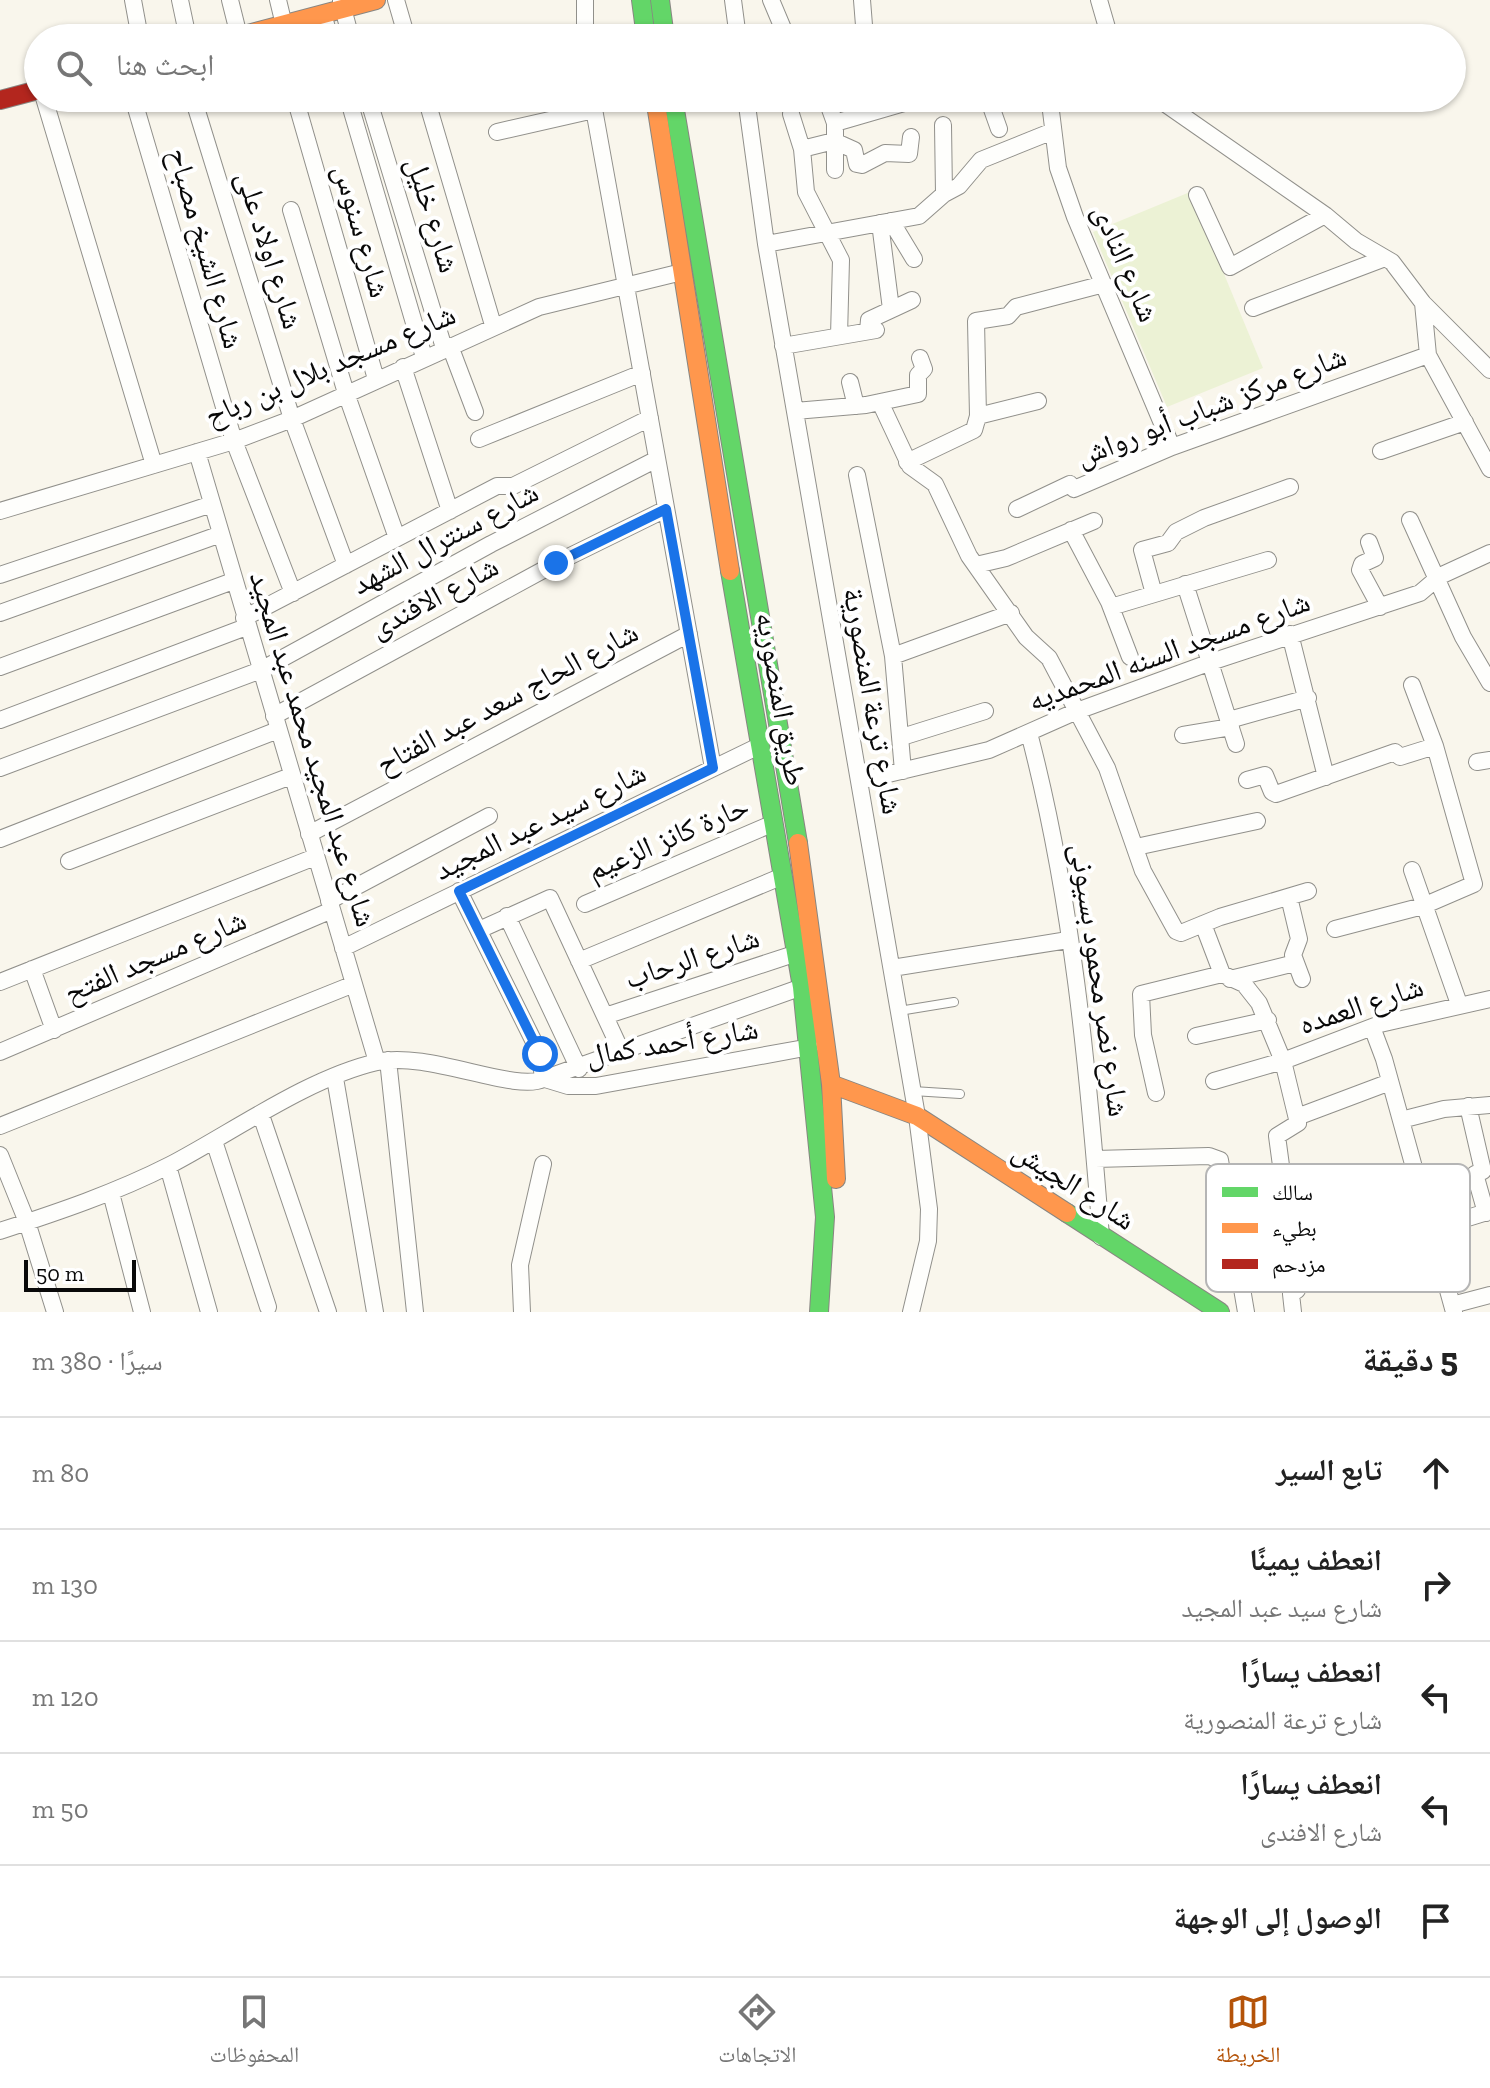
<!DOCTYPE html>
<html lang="ar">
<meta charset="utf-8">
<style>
body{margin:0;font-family:"Zilla Slab","Noto Naskh Arabic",serif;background:#f6f6f6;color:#222;direction:rtl}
.scale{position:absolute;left:24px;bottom:20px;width:112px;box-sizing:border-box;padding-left:8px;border:4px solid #090909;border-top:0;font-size:22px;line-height:28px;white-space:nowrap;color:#090909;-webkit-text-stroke:6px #fff;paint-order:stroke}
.stop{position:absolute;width:24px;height:24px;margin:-18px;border:6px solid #1a73e8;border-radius:50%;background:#fff}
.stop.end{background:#1a73e8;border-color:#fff;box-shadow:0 2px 8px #0008}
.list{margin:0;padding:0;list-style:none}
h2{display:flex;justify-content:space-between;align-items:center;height:104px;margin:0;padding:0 32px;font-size:34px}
h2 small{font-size:26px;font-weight:400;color:#767676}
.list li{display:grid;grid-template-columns:52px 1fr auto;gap:24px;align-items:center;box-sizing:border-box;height:112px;padding:0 32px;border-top:2px solid #e0e0e0}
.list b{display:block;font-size:30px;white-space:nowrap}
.list p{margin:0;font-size:26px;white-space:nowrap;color:#767676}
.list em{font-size:26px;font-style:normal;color:#767676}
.icon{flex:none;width:44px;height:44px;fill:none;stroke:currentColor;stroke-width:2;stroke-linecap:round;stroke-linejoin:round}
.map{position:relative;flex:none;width:1490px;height:1312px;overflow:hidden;direction:ltr}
.search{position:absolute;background:#fff;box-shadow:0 2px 6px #0004;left:24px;right:24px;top:24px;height:88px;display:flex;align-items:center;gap:20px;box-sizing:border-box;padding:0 28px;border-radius:44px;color:#767676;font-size:30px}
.sheet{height:664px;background:#fff}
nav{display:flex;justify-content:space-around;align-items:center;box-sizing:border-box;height:112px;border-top:2px solid #e0e0e0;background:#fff;font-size:22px;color:#767676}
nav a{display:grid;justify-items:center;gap:4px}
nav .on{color:#b45309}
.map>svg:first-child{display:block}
</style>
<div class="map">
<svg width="1490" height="1312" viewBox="0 0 1490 1312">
<rect width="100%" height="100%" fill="#f9f6ec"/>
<!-- pitch -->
<path fill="#ecf2d5" d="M1190 192 1263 368 1167 407 1093 232Z"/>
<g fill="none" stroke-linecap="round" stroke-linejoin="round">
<!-- lane casing -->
<g stroke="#91908b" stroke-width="10">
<path id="lane" d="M899 1011 954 1002
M913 1091 960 1094"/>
</g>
<!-- street casing -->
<g stroke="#91908b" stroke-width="18">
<path id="street" d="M133 0 140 38
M180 0 188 38
M230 0 239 36
M278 0 284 25
M396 0 407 38
M585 0V38
M733 0 738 38
M771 0 787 38
M862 0 865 38
M1099 0 1110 38
M341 1 351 38
M323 14 330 38
M44 98 154 465
M133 98 234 441 293 593
M193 98 292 419 346 565
M295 98 376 379
M348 98 424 357
M368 98 444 348
M426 98 493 325
M592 98 713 768
M746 98 766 244 917 1116 929 1209 928 1241 911 1312
M826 98 835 123V170
M988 98 999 129
M1057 98 1050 103 1058 168 1075 217 1172 447
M1157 98 1325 215 1356 241 1392 262 1423 303 1490 370
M791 114 802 149 806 192 841 260 839 336
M835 123 921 98
M943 125 944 194
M497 132 594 110
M802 149 834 141 854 150 857 164 862 165 885 153 909 154 911 137
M1197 195 1230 267 1325 215
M291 210 346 393 397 538
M891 221 914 259
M880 223 891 309
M766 244 919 216 944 194 959 186 981 160 1053 131
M1423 303 1428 355 1490 469
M1253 308 1385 258
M868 331 869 320 912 300
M450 346 475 412
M783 346 876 330
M403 367 450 511
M850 382 856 406
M880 402 910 466 935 484 969 556 1026 637 1049 658 1107 768 1143 871 1176 931 1181 933 1220 917 1308 891
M795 411 866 405 918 394V375L924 369 920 358
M978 416 976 321 1008 316 1016 307 1104 284
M479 439 642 373
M1381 451 1465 422
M197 452 377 1062
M907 462 974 430 978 416 1038 401
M857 475 893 656 903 771
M1017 509 1070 484 1074 489 1172 447 1428 355
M0 511 234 441 292 419 539 307 682 272
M1410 520 1463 637 1490 683
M1071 530 1109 602 1130 657
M1369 542 1375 558 1362 564 1360 570 1380 607
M976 565 1006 558 1094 521
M0 575 212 504
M1185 584 1236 744
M1154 594 1142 550 1168 543 1176 532 1204 518 1290 487
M1111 607 1268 560
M0 613 221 534
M244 618 497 486H513L650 418
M1290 634 1326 777
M893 656 1011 613
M0 667 233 581
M274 716 556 563 666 509
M0 720 246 627
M1229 720 1308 698
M1029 733C1072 897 1088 1068 1101 1237
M1183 735 1231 727
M902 737 985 711
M1477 762 1490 760
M0 768 261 670 491 544 657 459
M1247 780 1265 775 1272 792 1276 794 1395 752 1400 757 1435 746
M859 781 989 750 1077 711 1211 662 1420 593 1440 576 1490 553
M309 834 689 634
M0 839 278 730
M1136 847 1257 821
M69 861 291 776
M1412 870 1459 1004
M1289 897 1299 939 1293 955 1302 979
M329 901 489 816
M585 904 774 823
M507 916 579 1069
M1203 924 1222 974 1244 984 1259 1003 1283 1061 1214 1081
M1335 929 1423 906 1474 884 1435 746 1412 685
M479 930 550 898 622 1053
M343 948 761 745
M579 961 783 876
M892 968 1068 940
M32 969 54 1030
M1230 979 1295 963
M0 982 315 857
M605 1016 797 953
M1372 1027 1384 1059 1454 1312
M1196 1036 1268 1020
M0 1052 332 910
M388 1060 415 1312
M335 1078 375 1312
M543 1079 802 987
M545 1079 568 1086H596L810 1047
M1156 1093 1143 1035 1141 994 1222 974
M1468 1106 1483 1171 1475 1174 1486 1213
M261 1115 328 1312
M1297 1117 1390 1082
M1401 1120 1444 1109 1490 1105
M0 1126 354 984
M214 1141 268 1307
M0 1155 27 1222 55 1312
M1095 1159 1209 1156 1220 1160 1246 1312
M168 1166 209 1312
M111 1193 142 1312
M1287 1215 1322 1209 1327 1237
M1432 1229 1490 1211
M0 1231C58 1212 115 1193 170 1165 233 1132 308 1078 377 1062 426 1050 515 1093 543 1079L540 1054 459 891
M1452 1305 1490 1295
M522 1312 520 1265 543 1164
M1293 1312 1291 1294 1297 1290V1284L1277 1136 1298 1123 1283 1061 1380 1024 1490 999"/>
</g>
<!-- fast casing -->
<g stroke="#888682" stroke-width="20">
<path id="fast" d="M641 0 646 38
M660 0 665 38
M673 98 798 843
M730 571 802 987 825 1217 819 1312
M1067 1213 1220 1312"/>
</g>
<!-- slow casing -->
<g stroke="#888682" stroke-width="20">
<path id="slow" d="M233 38 376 0
M655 98 730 571
M798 843 831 1084 836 1179
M831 1084 917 1116 1067 1213"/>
</g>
<!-- jam casing -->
<g stroke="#888682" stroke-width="20">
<path id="jam" d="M0 100 38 90"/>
</g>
<!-- lane -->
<use href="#lane" stroke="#fefefc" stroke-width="8"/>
<!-- street -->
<use href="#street" stroke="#fefefc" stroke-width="16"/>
<!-- fast -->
<use href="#fast" stroke="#63d668" stroke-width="18"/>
<!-- slow -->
<use href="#slow" stroke="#ff974d" stroke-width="18"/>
<!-- jam -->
<use href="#jam" stroke="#b3261e" stroke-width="18"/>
</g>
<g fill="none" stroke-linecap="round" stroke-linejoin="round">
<!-- route -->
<path stroke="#1a73e8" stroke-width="10" d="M540 1054 459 891 713 768 666 509 556 563"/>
</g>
<g text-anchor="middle" stroke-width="8" stroke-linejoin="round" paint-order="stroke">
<!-- street labels -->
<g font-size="30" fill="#090909" stroke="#fff">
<text transform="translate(433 215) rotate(73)" y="10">شارع خليل</text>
<text transform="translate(362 231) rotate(74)" y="10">شارع سنوس</text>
<text transform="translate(206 248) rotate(74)" y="10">شارع الشيخ مصباح</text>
<text transform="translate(270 250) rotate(73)" y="10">شارع اولاد على</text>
<text transform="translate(1126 263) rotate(67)" y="10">شارع النادى</text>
<text transform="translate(330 365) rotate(-23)" y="10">شارع مسجد بلال بن رباح</text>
<text transform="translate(1211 406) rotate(-21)" y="10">شارع مركز شباب أبو رواش</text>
<text transform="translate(445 538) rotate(-28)" y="10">شارع سنترال الشهد</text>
<text transform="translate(434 597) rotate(-28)" y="10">شارع الافندى</text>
<text transform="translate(1169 651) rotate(-20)" y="10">شارع مسجد السنه المحمديه</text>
<text transform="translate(507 698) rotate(-28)" y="10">شارع الحاج سعد عبد الفتاح</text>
<text transform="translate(781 699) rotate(80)" y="10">طريق المنصوريه</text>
<text transform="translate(873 701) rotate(80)" y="10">شارع ترعة المنصورية</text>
<text transform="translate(313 749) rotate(73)" y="10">شارع عبد المجيد محمد عبد المجيد</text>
<text transform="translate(540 821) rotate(-26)" y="10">شارع سيد عبد المجيد</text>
<text transform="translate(668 838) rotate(-23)" y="10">حارة كانز الزعيم</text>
<text transform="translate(155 956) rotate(-23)" y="10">شارع مسجد الفتح</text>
<text transform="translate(692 958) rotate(-18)" y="10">شارع الرحاب</text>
<text transform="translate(1100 980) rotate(82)" y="10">شارع نصر محمود بسيونى</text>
<text transform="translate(1361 1005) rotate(-18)" y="10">شارع العمده</text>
<text transform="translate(672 1042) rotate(-9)" y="10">شارع أحمد كمال</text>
<text transform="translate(1074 1185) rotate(33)" y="10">شارع الجيش</text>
</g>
</g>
<!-- legend -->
<rect x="1206" y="1164" width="264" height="128" rx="12" fill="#fff" stroke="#b5b5b5" stroke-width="2"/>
<rect x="1222" y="1187" width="36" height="10" fill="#63d668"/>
<rect x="1222" y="1223" width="36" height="10" fill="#ff974d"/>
<rect x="1222" y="1259" width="36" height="10" fill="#b3261e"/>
<g font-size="22" fill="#090909">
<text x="1272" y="1200">سالك</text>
<text x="1272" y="1236">بطيء</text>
<text x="1272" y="1272">مزدحم</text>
</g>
</svg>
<div class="scale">50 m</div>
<div class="stop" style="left:540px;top:1054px"></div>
<div class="stop end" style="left:556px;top:563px"></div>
<div class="search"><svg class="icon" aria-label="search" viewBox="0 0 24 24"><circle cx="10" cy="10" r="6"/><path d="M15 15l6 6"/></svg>ابحث هنا</div>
</div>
<section class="sheet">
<h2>5 دقيقة<small>سيرًا · 380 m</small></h2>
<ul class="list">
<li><svg class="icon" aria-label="ahead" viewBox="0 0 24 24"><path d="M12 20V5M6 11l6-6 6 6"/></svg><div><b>تابع السير</b></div><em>80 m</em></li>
<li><svg class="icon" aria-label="right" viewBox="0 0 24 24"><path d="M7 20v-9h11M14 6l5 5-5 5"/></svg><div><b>انعطف يمينًا</b><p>شارع سيد عبد المجيد</p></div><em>130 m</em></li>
<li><svg class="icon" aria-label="left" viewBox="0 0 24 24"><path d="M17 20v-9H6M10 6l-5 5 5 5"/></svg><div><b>انعطف يسارًا</b><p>شارع ترعة المنصورية</p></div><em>120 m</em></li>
<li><svg class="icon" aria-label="left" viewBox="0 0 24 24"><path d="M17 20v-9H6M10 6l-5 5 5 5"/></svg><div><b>انعطف يسارًا</b><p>شارع الافندى</p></div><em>50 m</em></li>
<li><svg class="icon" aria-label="arrive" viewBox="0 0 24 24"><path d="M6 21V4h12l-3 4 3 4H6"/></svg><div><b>الوصول إلى الوجهة</b></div></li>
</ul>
</section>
<nav>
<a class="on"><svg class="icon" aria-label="map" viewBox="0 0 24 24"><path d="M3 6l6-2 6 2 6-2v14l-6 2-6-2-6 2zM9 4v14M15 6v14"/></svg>الخريطة</a>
<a><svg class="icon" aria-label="directions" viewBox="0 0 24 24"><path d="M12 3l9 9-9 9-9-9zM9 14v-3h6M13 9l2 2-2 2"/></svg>الاتجاهات</a>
<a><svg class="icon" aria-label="saved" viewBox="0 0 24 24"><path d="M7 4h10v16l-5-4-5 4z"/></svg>المحفوظات</a>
</nav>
